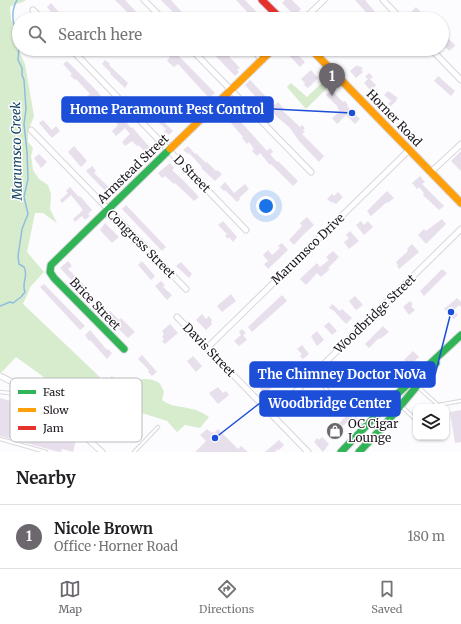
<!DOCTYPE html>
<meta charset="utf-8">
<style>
body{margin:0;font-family:Merriweather,serif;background:#f2f2f2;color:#202124}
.controls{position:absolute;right:12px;bottom:12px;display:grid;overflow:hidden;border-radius:8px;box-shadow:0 1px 3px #0004}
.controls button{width:36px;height:36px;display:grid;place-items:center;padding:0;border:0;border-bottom:1px solid #e0e0e0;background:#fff;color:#202124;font:20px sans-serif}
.you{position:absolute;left:266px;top:206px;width:14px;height:14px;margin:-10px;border:3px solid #fff;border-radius:50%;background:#1a73e8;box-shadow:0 0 0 6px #1a73e833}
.badge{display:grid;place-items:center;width:26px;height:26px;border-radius:50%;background:#6b676d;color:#fff;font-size:13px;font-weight:700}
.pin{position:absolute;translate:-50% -33px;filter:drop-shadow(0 1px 2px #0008)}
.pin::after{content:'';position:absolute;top:21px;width:14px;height:12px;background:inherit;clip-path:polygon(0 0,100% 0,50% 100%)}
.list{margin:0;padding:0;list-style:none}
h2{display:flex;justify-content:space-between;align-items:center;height:52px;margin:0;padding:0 16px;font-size:17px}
h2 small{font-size:13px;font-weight:400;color:#757577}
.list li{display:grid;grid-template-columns:26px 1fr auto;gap:12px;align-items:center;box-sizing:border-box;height:64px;padding:0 16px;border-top:1px solid #e0e0e0}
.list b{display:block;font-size:15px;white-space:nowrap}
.list p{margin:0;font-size:13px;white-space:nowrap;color:#757577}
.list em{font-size:13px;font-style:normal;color:#757577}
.icon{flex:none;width:22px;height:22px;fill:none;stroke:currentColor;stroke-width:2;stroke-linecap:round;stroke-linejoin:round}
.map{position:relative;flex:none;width:461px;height:452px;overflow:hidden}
.search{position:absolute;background:#fff;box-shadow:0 1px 3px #0004;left:12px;right:12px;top:12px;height:44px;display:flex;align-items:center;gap:10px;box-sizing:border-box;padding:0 14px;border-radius:22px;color:#757577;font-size:15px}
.sheet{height:116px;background:#fff}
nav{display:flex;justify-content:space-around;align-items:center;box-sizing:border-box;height:56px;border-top:1px solid #e0e0e0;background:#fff;font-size:11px;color:#757577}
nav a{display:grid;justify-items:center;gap:2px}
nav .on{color:#6b676d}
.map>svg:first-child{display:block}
</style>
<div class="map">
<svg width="461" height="452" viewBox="0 0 461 452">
<rect width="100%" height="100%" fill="#fcfbfd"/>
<!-- green -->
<path fill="#d6eccd" d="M0 0H26C21 4 15 3 10 7L11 20 18 26 17 47 25 64 34 116 28 131V142L33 148 31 156 33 170 39 179 48 185 51 194 50 209 57 223 43 213H35L27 252 44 272 31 286 23 304 105 382 112 376 119 384C130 381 149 375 159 383 161 385 163 389 164 392L162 400C171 407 181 406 191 409 198 410 203 413 209 417L200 428 185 425 177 432 167 421 95 398 87 390 77 401 16 357 2 372H0Z
M328 77 333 82 306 109 287 87 291 83 307 97Z"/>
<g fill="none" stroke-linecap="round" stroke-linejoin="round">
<!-- stream -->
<path stroke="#90bddf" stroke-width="1.5" d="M17 0C10 12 13 26 19 38
M0 306 10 302 13 303 21 297 25 292C21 283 29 276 24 267L19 264 18 256 22 229 28 214 24 197 28 179 27 152 24 124 26 109 24 80 22 75V68L18 60 19 47"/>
</g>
<!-- building -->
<path fill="#e8dfec" d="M115 0H125L143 19H134Z
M161 0H171L188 19H180Z
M236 0H245L263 19H254Z
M285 0H292L301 9 295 16 282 3Z
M355 0H365L381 19H372Z
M51 3 63 17 61 19H57L47 7Z
M416 7 427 19H418L411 12Z
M442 33 454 44 455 46 449 51 442 43Z
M162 49H172L215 93 209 98 178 64 174 67 167 61 170 57Z
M209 49H222L240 68 237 70 239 72 235 76Z
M283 49H292L305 62 300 67Z
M105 60 110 64 109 65 128 83 125 88 110 74 111 73 102 64Z
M67 61 99 93V94L108 103 102 109 98 105 99 103 93 98 91 100 87 96 90 94 76 79 75 80 70 75 72 74 63 64Z
M357 65 358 67 360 66 363 69 361 70 363 72 356 78 350 71Z
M311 70 318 78 308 88 304 85 305 83 301 79Z
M369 73 373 77 370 79 376 85 371 91 364 83 368 79 365 77Z
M438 76 455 91 451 96 434 81Z
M250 80 272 103 273 102 275 105 278 102 284 109 282 110 300 127 302 125 305 128 303 130 305 132 302 134 324 156 319 162 299 141 290 128 276 116 266 104 264 106 245 85Z
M331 90 343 102 345 101 348 105 347 106 360 119 355 124 346 115 337 124 332 118 340 111 337 108 338 107 326 95Z
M388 91 398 98 396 99 397 100 391 106 388 104 391 101 384 95Z
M143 98 148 102 146 104 166 122 165 123 173 131 169 135 164 131 166 129 147 113 149 111 139 102Z
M225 104 267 151 270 148 273 152 270 154 277 162 278 161 298 181 293 186 271 164 270 165 260 153 257 156 252 151 254 149 249 142 247 144 242 138 243 137 219 109Z
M114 108 131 128 132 127 153 151 149 155 138 145 137 146 132 141 125 146 122 142 130 134 125 128 116 136 112 131 118 125 116 122 117 121 109 112Z
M43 120 52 130 56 126 60 131 52 138 39 123Z
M74 146 87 161 81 167 68 152Z
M188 146 195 154 196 153 206 163 207 162 216 171 217 170 222 174 215 181 201 168 202 167 189 153 188 154 183 150Z
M461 151V171L451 161Z
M39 154 47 162 41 168 34 158Z
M170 163 174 168 172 170 185 182 199 197 194 201 175 183 174 184 165 176 162 178 158 173Z
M92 166 96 171 94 173 112 190 108 194 86 171Z
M420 176 425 182 422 184 444 206 439 210 423 195 424 193 419 187 417 189 412 183Z
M225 182 234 193 245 184 249 189 239 198 240 199 237 202 225 190 224 191 220 187Z
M70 187 79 197 80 196 92 210 88 214 90 216 85 220 82 216 75 222 73 219 83 210 71 195 62 203 60 200 68 193 66 191Z
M387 191 394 198 388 203 387 202 371 216 367 211Z
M338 192 343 197 336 204 333 202 332 203 327 199 332 194 334 196Z
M126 205 166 247 162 251 122 209Z
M307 217 314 225 303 235 294 245 289 240 302 226 300 223Z
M442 219 446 224 426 244 418 235 424 229 426 231Z
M223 221 237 237 233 242 229 237 228 239 225 236 227 234 218 225Z
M361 221 364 225 368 221 373 227 364 235 356 225Z
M105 223 119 237 112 243 100 230Z
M350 231 359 241 349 249 344 242 349 238 346 235Z
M282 243 288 250 268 269 264 264 268 261 263 255 268 250 272 255 280 248 278 246Z
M412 244 419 252 399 269 397 266 398 265 396 262 408 251 407 249Z
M333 251 339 257 328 268 330 269 321 277 317 273 306 285 300 279 317 263 320 267 329 260 326 257Z
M68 261 72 266 68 269 86 287 82 291 60 268Z
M142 261 155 276 151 280 138 265Z
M181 262 192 274 189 278 176 266Z
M442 269 447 273 424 296 420 291Z
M161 281 165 285 163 287 172 295 167 300 155 286Z
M44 284 85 326 80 330 40 287Z
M231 294 236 301 222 312 217 306Z
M282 295 287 301 252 332 248 327Z
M355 296 363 305 356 310 349 301Z
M457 298 461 302V307L459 305 454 310 458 315 454 319 444 309Z
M410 301 413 304 411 306 415 310 409 315 403 307Z
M332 304 340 311 342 309 352 318 346 324 334 311 329 308Z
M110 311 119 320 121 318 135 332 128 338 105 316Z
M202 314 206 319 209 316 212 320 211 322 212 324 206 330 196 320Z
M329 322 337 331 332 335 324 326Z
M170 324 178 333 165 344 162 341 164 339 162 337 164 334 162 331Z
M383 326 389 332 380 339 379 338 369 348 365 344Z
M242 329 246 333 243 335 247 340 239 346 234 341 241 335 239 332Z
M90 330 107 350 108 349 112 353 107 359 90 340 89 341 85 335Z
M317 331 324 340 317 346 311 336Z
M302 345 309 354 303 359 300 356 302 354 297 349Z
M413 351 419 357 396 378 390 372 396 365 399 368 406 362 404 360Z
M142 355 157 372 152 376 148 372 149 370 138 359Z
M193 356 202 366 196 372 187 361Z
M267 380 273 387 264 394 259 387Z
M218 387 223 393 226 391 229 395 218 404 209 393Z
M0 398 26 405 24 411 50 418V420L57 422 58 424 67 427 77 436 73 452 62 449 61 452H59L0 436Z
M461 410V442L455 443 450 412Z
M347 415 351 419 340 428 342 430 334 438 328 432 333 426H336Z
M207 429 212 433 213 432 214 433 218 429 238 449 241 446 248 452H195L206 441 200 435Z
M322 437 329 444 323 452 314 442 317 438 319 440Z
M279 440 284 445 279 450 278 449 275 452H265Z"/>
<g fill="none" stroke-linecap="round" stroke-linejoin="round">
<!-- lane casing -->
<g stroke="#d8d6da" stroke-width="4.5">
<path id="lane" d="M250 49 261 60
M313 375 363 428
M417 386 438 405 461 401
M0 392 9 393 17 396 64 423H69
M393 398 416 420
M0 439 46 452
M134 452 158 427"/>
</g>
<!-- street casing -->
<g stroke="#d8d6da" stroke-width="7">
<path id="street" d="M144 0 163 19
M383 0 401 19
M33 10 42 19
M304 19 324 0
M71 49 246 230
M191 49 311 172
M431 49 461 80
M31 130 186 289
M431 172 461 144
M177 317 308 452
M207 348 409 150
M0 376C40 394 70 423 102 452
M272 415 461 229"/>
</g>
<!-- fast casing -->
<g stroke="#d8d6da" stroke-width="9">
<path id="fast" d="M124 349 54 278 50 272 51 265 170 149
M341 452 393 398 461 335
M359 452 382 428 436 363"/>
</g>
<!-- slow casing -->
<g stroke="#d8d6da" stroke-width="9">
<path id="slow" d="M311 49 461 203
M170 149 273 49"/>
</g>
<!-- jam casing -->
<g stroke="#d8d6da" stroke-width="9">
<path id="jam" d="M262 0 281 19"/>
</g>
<!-- lane -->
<use href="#lane" stroke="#fffeff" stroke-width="2.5"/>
<!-- street -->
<use href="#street" stroke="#fffeff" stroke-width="5"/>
<!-- fast -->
<use href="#fast" stroke="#30b455" stroke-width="7"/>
<!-- slow -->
<use href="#slow" stroke="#ff9f0a" stroke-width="7"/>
<!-- jam -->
<use href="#jam" stroke="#e5322d" stroke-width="7"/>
</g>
<!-- icons -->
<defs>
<g id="shop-disc" transform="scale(0.9)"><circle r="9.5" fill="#6b676d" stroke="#fff"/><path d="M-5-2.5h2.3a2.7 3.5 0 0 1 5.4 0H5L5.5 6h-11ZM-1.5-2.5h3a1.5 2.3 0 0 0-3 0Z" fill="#fff"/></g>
</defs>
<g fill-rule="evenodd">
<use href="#shop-disc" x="335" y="431"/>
</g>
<g text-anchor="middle" stroke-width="3" stroke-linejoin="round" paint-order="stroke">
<!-- street labels -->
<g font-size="12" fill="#1d181f" stroke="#fff">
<text transform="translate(394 118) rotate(46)" y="4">Horner Road</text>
<text transform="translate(133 169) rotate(-44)" y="4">Armstead Street</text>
<text transform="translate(192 174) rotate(46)" y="4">D Street</text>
<text transform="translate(141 244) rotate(45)" y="4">Congress Street</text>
<text transform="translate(308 249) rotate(-44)" y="4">Marumsco Drive</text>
<text transform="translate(95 304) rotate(46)" y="4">Brice Street</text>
<text transform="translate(375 314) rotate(-44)" y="4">Woodbridge Street</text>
<text transform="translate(209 350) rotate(46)" y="4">Davis Street</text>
</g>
<!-- poi labels -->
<g font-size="12" fill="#1d181f" stroke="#fff" text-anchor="start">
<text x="348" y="428">OC Cigar<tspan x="348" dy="14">Lounge</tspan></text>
</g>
<!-- water labels -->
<g font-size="13" font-style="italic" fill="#0f4262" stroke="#fff">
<text transform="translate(16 151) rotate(-91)" y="5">Marumsco Creek</text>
</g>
</g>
<!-- legend -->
<rect x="10" y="378" width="132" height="64" rx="6" fill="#fff" stroke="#bbbabc" stroke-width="1"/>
<rect x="18" y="390" width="18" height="4" fill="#30b455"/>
<rect x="18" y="408" width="18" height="4" fill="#ff9f0a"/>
<rect x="18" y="426" width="18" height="4" fill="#e5322d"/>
<g font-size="11" fill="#1d181f">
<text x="43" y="396">Fast</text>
<text x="43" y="414">Slow</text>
<text x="43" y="432">Jam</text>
</g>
<!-- callouts -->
<path fill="none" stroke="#1d4ed8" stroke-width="1.5" d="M352 113L273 109M451 312L435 375M215 438L260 403"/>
<g fill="#1d4ed8" stroke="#fff" stroke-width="1.5">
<circle cx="352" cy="113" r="4"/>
<circle cx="451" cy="312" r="4"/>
<circle cx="215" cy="438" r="4"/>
</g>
<g fill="#1d4ed8" stroke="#1d4ed8" stroke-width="1.5">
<rect x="62" y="97" width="211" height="25" rx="4"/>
<rect x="250" y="362" width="185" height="25" rx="4"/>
<rect x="260" y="391" width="140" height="25" rx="4"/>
</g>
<g font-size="13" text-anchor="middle" font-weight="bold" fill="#fff">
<text x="167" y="114">Home Paramount Pest Control</text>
<text x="342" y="379">The Chimney Doctor NoVa</text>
<text x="330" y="408">Woodbridge Center</text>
</g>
</svg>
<div class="controls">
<button><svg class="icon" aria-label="layers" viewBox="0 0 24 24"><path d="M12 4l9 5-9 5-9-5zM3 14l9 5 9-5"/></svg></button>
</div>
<div class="you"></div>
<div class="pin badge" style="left:332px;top:96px">1</div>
<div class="search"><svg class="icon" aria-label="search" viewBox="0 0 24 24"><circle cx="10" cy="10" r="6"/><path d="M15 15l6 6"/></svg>Search here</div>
</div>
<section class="sheet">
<h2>Nearby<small></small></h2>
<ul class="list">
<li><span class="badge">1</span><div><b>Nicole Brown</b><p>Office · Horner Road</p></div><em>180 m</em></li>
</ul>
</section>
<nav>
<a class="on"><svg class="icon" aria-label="map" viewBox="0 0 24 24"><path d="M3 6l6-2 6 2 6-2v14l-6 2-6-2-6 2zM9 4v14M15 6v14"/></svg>Map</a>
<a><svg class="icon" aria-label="directions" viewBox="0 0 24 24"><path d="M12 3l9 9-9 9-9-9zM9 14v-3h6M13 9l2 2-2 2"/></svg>Directions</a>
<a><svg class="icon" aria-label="saved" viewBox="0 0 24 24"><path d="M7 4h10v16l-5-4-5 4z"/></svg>Saved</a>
</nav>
